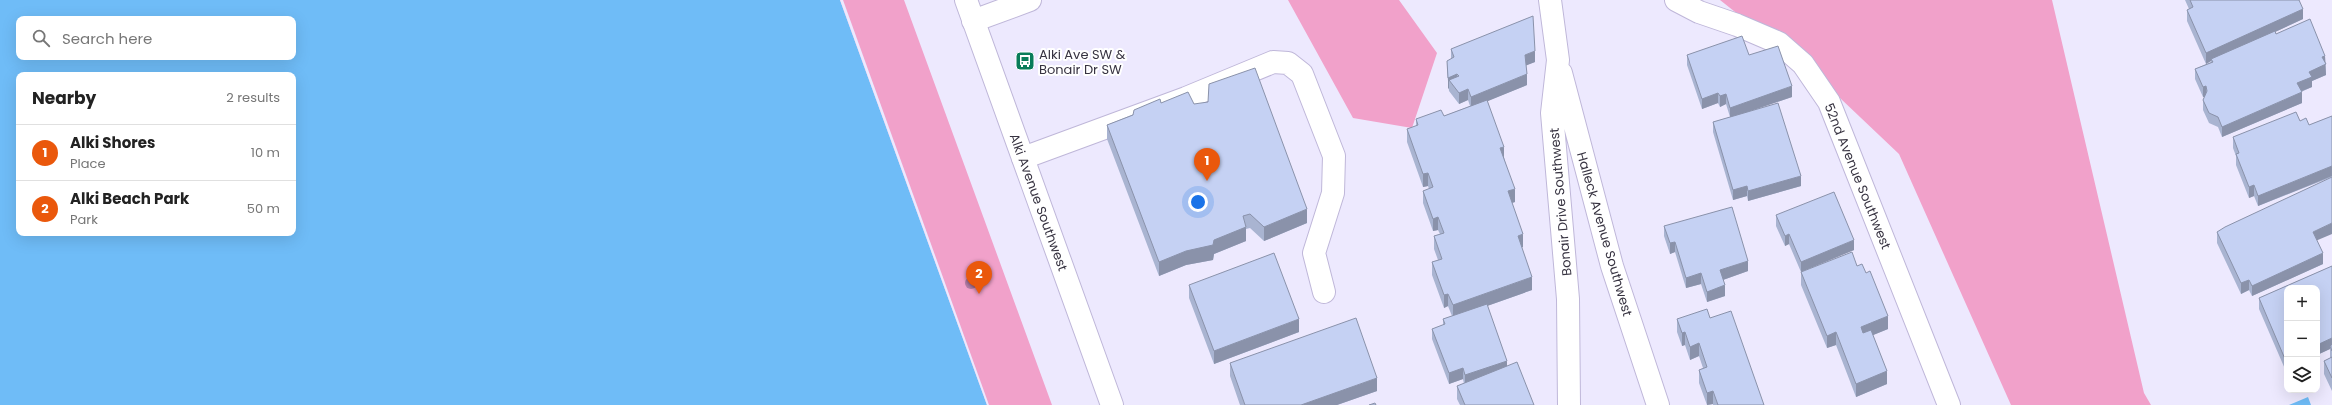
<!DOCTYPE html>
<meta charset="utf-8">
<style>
body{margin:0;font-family:Poppins,sans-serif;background:#f6f6f6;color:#222}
.controls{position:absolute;right:12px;bottom:12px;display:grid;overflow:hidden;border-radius:8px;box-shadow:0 4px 16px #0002}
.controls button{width:36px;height:36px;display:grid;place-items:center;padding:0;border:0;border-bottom:1px solid #e0e0e0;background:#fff;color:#222;font:20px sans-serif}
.you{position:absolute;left:1198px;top:202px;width:14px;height:14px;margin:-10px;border:3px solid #fff;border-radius:50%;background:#1a73e8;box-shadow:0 0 0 6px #1a73e833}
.badge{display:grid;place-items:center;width:26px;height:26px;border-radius:50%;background:#ea580c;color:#fff;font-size:13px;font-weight:700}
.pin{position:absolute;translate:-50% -33px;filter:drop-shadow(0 1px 2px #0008)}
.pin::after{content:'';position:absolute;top:21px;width:14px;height:12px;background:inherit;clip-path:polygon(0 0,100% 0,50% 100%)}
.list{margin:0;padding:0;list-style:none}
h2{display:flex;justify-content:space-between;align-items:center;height:52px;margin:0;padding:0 16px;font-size:17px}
h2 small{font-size:13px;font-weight:400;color:#767676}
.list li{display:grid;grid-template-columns:26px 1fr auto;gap:12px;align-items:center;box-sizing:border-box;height:56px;padding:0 16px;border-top:1px solid #e0e0e0}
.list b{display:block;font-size:15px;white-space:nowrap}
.list p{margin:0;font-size:13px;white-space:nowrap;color:#767676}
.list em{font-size:13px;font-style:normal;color:#767676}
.icon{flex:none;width:22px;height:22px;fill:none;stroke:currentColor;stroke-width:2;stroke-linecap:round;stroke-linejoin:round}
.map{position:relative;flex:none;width:2332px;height:405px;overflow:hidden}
.search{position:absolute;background:#fff;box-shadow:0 4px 16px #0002;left:16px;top:16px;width:280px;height:44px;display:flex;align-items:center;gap:10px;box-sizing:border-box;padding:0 14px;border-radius:8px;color:#767676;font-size:15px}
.panel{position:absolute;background:#fff;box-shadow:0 4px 16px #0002;left:16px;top:72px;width:280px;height:164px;border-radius:8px}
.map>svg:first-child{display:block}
</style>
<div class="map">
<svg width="2332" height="405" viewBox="0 0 2332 405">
<rect width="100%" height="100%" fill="#ede9fe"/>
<!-- green -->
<path fill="#f1a1ca" d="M840 0H904L1052 405H987Z
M1288 0H1399L1437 53 1412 128 1353 118Z
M1720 0H2052L2144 393 2151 405H2011L1899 154 1821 80Z"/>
<!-- water -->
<path fill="#6fbcf7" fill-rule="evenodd" d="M0 0H840L987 405H0ZM19 19H293V57H19ZM19 75H293V233H19Z
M2308 397 2311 405H2289Z"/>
<!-- pier -->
<path fill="#ede9fe" d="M840 0H843L989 405H987Z"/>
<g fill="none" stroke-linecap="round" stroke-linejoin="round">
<!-- minor casing -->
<g stroke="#bfb7d9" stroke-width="24">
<path id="minor" d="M1550 0 1558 60 1552 113 1568 299 1569 405
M1676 0 1699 12 1737 25 1779 43 1803 64 1829 102 1949 405
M973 21 1030 0
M1561 73 1612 266 1658 405
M1023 158 1186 98 1273 62 1288 63 1302 74 1334 156 1333 193 1314 253 1324 292"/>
</g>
<!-- major casing -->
<g stroke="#bfb7d9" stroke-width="24">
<path id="major" d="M966 0 1112 405"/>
</g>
<!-- minor -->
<use href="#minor" stroke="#fff" stroke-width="22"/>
<!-- major -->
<use href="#major" stroke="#fff" stroke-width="22"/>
</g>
<!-- trees -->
<circle fill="#b47da7" cx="971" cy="283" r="6"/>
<!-- wall -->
<path fill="#a9b4d1" d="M2185 0H2299L2303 19 2275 32 2276 34 2325 56 2326 75 2312 81V87L2301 92 2302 103 2222 137 2218 127 2209 123 2203 110V100L2205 97H2203L2195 79V69L2211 62V61L2206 64 2187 21V10L2189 9Z
M1451 49 1535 62 1526 65 1527 85 1487 101 1504 157 1515 202 1512 203 1523 247H1521L1532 290 1487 306 1507 366 1534 405H1460L1457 399V386L1464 384 1463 379 1449 384 1432 339V329L1443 325V319L1452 316 1448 306 1444 308 1432 275V262L1438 260 1434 249V236L1440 234 1438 230 1433 231 1423 203V191L1429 189 1428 186 1423 187 1407 142V129L1416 126V119L1444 116 1470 106 1468 100 1459 104 1449 91 1447 71V61L1451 59Z
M1687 55H1749L1792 97 1750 111 1801 186 1748 201 1747 196 1733 200 1713 132V122L1730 117 1726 104 1720 107 1718 103 1702 109 1687 65Z
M1161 103 1194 104 1307 223 1264 241 1250 228 1246 229V241L1214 254 1213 260 1186 265 1159 276 1107 139V125Z
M2332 116V177L2258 206 2254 196 2249 198 2236 165V156L2233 148V137L2300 121 2309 125Z
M1776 215 1854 250 1801 272 1789 244 1785 246 1776 226Z
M1664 226 1748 271 1723 280 1725 296 1707 302 1701 284 1686 288 1675 252 1670 254 1664 236Z
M2217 232 2317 241 2323 264 2252 296 2249 290 2241 294 2217 243Z
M1857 266 1888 329 1873 335 1887 384 1856 397 1836 345 1827 348 1801 285V272Z
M2332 266V391L2324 374V361L2330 358V349L2317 355V288H2287V368L2285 369 2259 309V298Z
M1189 285 1299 332 1214 364 1189 298Z
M1710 318 1764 405H1713V404L1707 405 1699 383V370L1703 368 1699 356 1690 360 1685 345 1682 346 1677 332V319Z
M1230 363 1377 391 1337 405H1240L1230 376Z"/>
<!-- shaded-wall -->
<path fill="#8a92aa" d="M2303 9V19L2212 61 2211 59V61L2206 64V53Z
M1535 51V62L1525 66V55Z
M2325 56 2326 75 2312 81V87L2297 93V83L2309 72 2322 57Z
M1457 74V85L1449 80V88L1448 89V78Z
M1527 74V85L1471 108V97Z
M1792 86V97L1730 118V108Z
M2206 86V96L2203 97V87Z
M1468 89V100L1459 104V93Z
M2302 92V103L2222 137V127Z
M1718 93V103L1702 109V99Z
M1726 94V104L1720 107V96Z
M1504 147V159L1500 148Z
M2332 166V176L2258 206V196Z
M1428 173V186L1423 187V174Z
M1801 176V186L1748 201V191Z
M2254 185V196L2249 198V187Z
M1747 186V196L1733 200V190Z
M1515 189V202L1508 204V191Z
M1307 209V223L1264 241V227Z
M1438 217V230L1433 231V219Z
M2332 223V234L2313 242V232Z
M1246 227V241L1214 254 1213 260 1186 265 1159 276V262Z
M1523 234V247L1518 249V236Z
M1789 234V244L1785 246V236Z
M1854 240V250L1801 272V262Z
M1675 242V252L1670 254V243Z
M2323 253V264L2252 296V286Z
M1748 261V271L1720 281V270Z
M1701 273V284L1686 288V278Z
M1532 277V290L1453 318V305Z
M2249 280V290L2241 294V283Z
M1725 285V296L1707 302V292Z
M1448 294V306L1444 308V295Z
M1888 316V329L1861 340V327Z
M1299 319V332L1214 364V351Z
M1685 332V345L1682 346V333Z
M1836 332V345L1827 348V336Z
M2332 338V348L2330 346V349L2317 355V345Z
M1699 343V356L1690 360V347Z
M2287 358V368L2285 369V359Z
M1507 361V371L1465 386V375Z
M1463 368V379L1449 384V373Z
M1887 371V384L1856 397V384Z
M1377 378V391L1337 405H1301Z
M1713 391V404L1707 405V393Z"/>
<!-- building -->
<path fill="#c5d1f3" stroke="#8a92aa" d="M2190 0H2299L2303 9 2206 53 2187 10 2193 7Z
M1533 16 1535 51 1525 55 1527 74 1471 97 1468 89 1459 93 1449 80 1459 76 1457 74 1448 78 1447 61 1454 57 1451 49Z
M2310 19 2325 56 2322 57 2326 64 2309 72 2312 77 2297 83 2302 92 2222 127 2218 117 2209 113 2203 100 2207 91 2206 86 2203 87 2195 69 2213 62 2211 59 2275 31 2276 34Z
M1742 36 1749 55 1778 46 1792 86 1730 108 1726 94 1720 96 1718 93 1702 99 1687 55Z
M1255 68 1307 209 1264 227 1250 214 1243 216 1246 227 1214 240 1213 245 1186 251 1159 262 1107 125 1133 115 1134 110 1160 99 1161 103 1188 92 1194 104 1208 102 1209 84Z
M1487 100 1504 147 1500 148 1515 189 1508 191 1523 234 1518 236 1532 277 1453 305 1448 294 1444 295 1432 262 1442 259 1434 236 1444 233 1438 217 1433 219 1423 191 1433 187 1428 173 1423 174 1407 129 1418 125 1416 119 1441 110 1444 116Z
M1778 103 1801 176 1748 191 1747 186 1733 190 1713 122Z
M2296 112 2300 121 2306 118 2309 125 2332 116V166L2258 196 2254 185 2249 187 2236 154 2239 153 2233 137Z
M2332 177V223L2313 232 2323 253 2252 286 2249 280 2241 283 2217 232 2225 227Z
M1834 192 1854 240 1801 262 1789 234 1785 236 1776 215Z
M1732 207 1748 261 1720 270 1725 285 1707 292 1701 273 1686 278 1675 242 1670 243 1664 226Z
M1852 252 1857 266 1862 264 1866 273 1870 271 1888 316 1861 327 1863 333 1871 330 1887 371 1856 384 1836 332 1827 336 1801 272Z
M1274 253 1299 319 1214 351 1189 285Z
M2332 266V338L2317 345V288H2287V358L2285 359 2259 298Z
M1487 304 1507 361 1465 375 1463 368 1449 373 1432 329 1445 324 1443 319Z
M1707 309 1710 318 1731 311 1764 405H1718L1713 391 1707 393 1699 370 1707 367 1699 343 1690 347 1685 332 1682 333 1677 319Z
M1356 318 1377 378 1301 405H1245L1230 363Z
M2332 344V351L2330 346Z
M2332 357V378L2324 361Z
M1517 362 1534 405H1465L1457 386Z
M1375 403 1376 405H1369Z"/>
<!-- icons -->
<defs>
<g id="bus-square" transform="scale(1)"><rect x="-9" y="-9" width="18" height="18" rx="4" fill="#087c59" stroke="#fff"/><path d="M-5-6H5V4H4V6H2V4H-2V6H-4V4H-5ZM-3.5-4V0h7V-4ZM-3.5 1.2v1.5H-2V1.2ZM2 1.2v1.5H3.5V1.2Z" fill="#fff"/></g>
</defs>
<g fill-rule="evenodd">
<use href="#bus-square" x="1025" y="61"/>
</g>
<g text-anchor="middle" stroke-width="4" stroke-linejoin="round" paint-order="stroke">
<!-- poi labels -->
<g font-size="13" fill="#373341" stroke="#fff" text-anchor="start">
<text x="1039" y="59">Alki Ave SW &amp;<tspan x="1039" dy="15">Bonair Dr SW</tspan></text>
</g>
<!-- street labels -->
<g font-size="13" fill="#373341" stroke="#fff">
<text transform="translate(1858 176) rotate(68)" y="5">52nd Avenue Southwest</text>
<text transform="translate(1039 202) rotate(70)" y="5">Alki Avenue Southwest</text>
<text transform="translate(1560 202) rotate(-95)" y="5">Bonair Drive Southwest</text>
<text transform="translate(1605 234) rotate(74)" y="5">Halleck Avenue Southwest</text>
</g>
</g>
</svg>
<div class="controls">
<button>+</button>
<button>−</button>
<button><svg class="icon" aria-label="layers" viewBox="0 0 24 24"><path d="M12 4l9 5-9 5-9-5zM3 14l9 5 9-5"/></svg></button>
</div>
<div class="you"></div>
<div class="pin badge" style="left:1207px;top:181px">1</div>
<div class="pin badge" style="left:979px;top:294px">2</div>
<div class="search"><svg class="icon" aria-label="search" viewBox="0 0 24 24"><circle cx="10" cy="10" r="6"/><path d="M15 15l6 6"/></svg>Search here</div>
<section class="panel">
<h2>Nearby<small>2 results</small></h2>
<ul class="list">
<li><span class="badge">1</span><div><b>Alki Shores</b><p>Place</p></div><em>10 m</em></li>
<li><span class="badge">2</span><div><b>Alki Beach Park</b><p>Park</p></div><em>50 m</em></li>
</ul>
</section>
</div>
